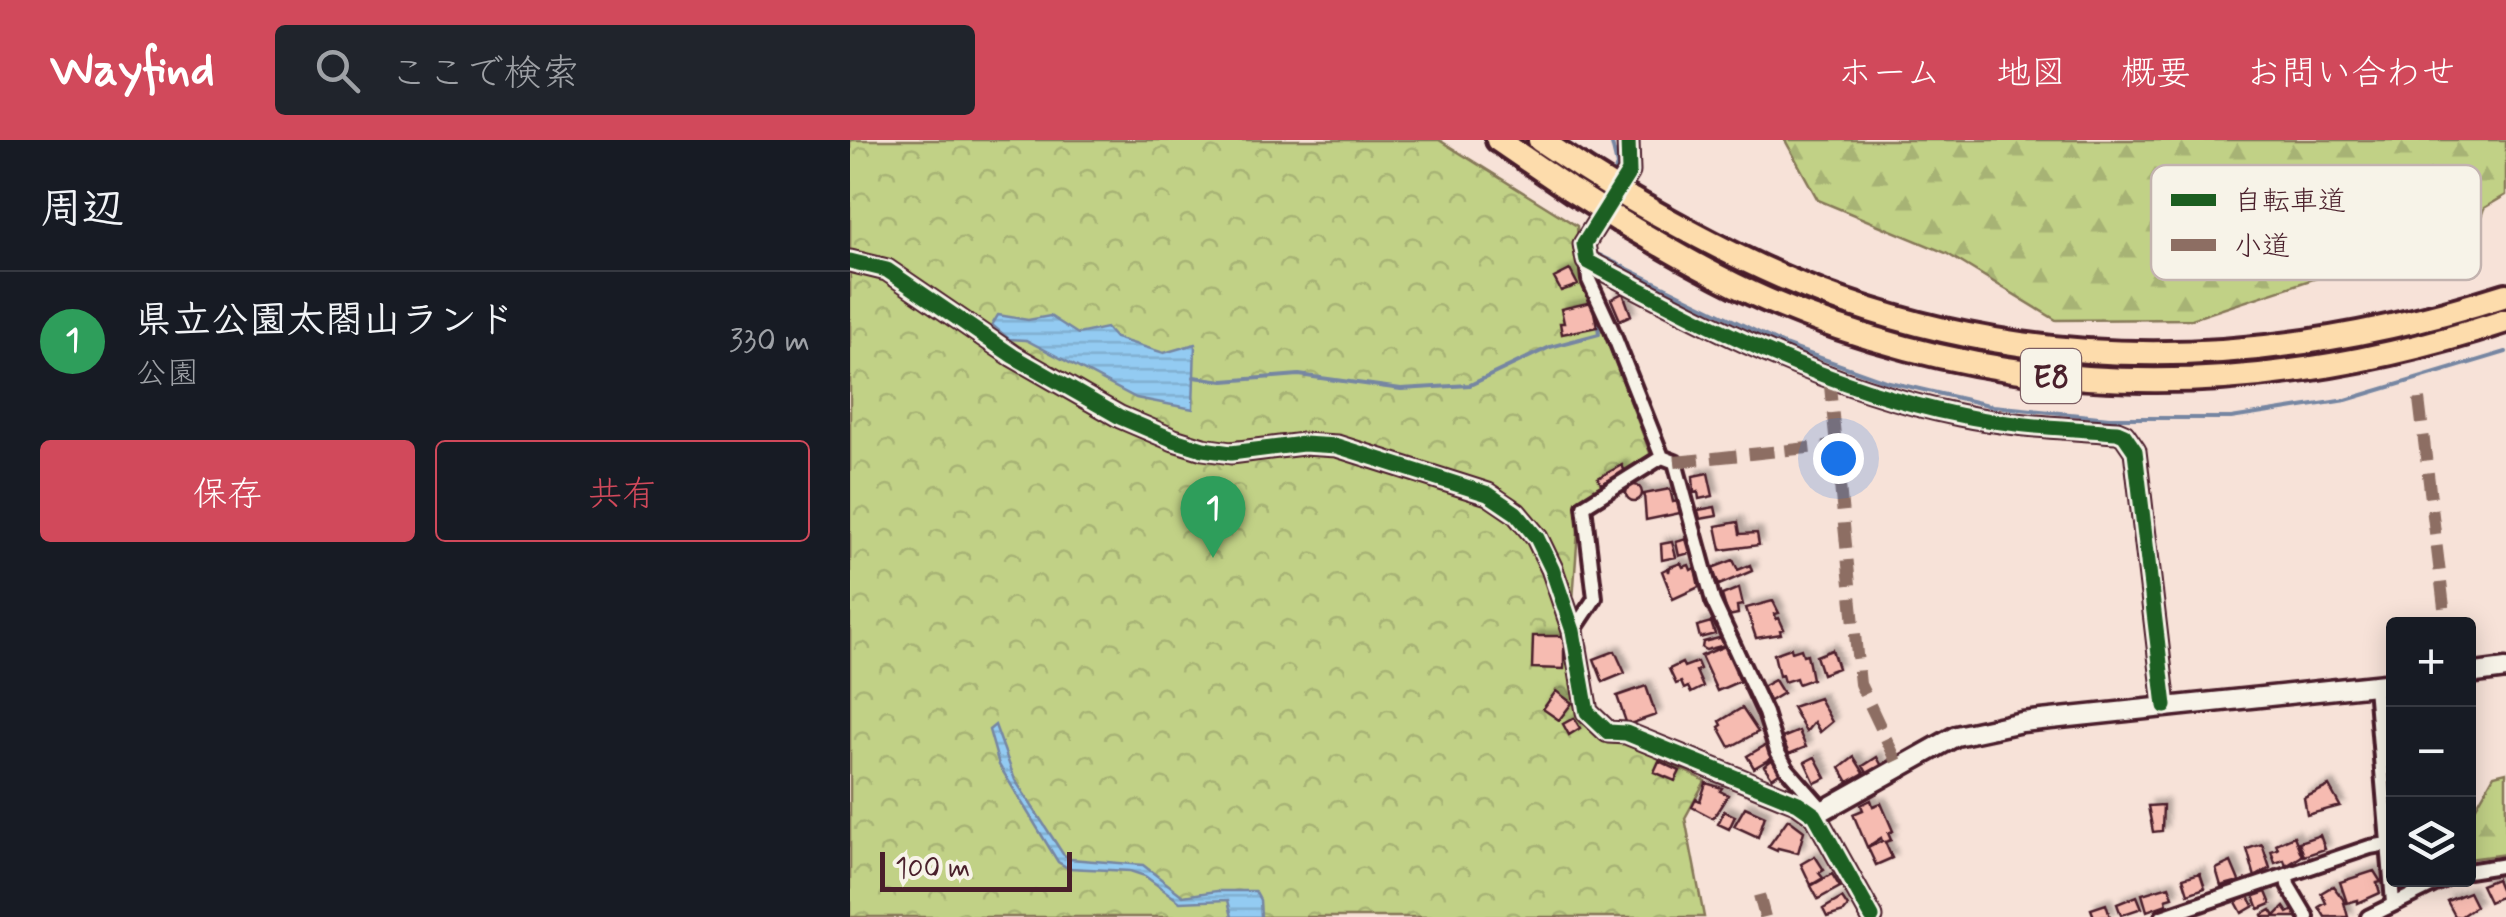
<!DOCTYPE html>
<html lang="ja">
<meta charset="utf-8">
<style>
body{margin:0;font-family:Mynerve,"Klee One",sans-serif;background:#20242c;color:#f1f3f6}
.controls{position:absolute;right:30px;bottom:30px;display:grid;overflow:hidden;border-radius:10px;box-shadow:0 5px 25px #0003}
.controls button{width:90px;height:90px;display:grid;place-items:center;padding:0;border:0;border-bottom:2px solid #363941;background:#171b24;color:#f1f3f6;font:50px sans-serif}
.scale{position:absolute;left:30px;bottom:25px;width:192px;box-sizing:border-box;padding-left:10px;border:5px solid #4a1f2b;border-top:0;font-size:28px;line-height:35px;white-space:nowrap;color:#4a1f2b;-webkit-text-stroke:8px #f7f3e8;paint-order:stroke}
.you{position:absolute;left:988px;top:318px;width:35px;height:35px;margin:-25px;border:8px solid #fff;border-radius:50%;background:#1a73e8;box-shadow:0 0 0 15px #1a73e833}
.badge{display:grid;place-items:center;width:65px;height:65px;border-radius:50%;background:#d1495b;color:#fff;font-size:32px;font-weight:700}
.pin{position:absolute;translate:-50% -82px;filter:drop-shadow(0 2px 5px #0008)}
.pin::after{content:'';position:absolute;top:52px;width:35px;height:30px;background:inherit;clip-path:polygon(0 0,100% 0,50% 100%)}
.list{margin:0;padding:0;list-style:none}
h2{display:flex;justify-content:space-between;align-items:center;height:130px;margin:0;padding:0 40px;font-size:42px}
h2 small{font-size:32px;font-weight:400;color:#9ea1a6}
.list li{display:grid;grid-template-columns:65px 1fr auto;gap:30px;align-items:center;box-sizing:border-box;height:140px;padding:0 40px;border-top:2px solid #363941}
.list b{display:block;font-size:38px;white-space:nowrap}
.list p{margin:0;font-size:32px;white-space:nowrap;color:#9ea1a6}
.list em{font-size:32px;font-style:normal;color:#9ea1a6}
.actions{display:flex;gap:20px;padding:30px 40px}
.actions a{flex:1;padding:22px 0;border:2px solid #d1495b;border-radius:10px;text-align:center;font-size:35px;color:#d1495b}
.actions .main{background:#d1495b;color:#fff}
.icon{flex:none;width:55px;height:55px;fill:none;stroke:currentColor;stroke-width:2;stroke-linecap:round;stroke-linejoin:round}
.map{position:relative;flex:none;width:1656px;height:777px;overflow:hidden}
header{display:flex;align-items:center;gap:60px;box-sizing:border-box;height:140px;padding:0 50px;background:#d1495b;color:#fff}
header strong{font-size:48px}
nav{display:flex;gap:55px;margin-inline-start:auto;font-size:35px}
.search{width:700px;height:90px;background:#20242c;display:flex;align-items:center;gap:25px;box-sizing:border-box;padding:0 35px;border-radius:10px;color:#9ea1a6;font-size:38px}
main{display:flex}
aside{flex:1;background:#171b24}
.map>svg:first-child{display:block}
</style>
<header>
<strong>Wayfind</strong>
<div class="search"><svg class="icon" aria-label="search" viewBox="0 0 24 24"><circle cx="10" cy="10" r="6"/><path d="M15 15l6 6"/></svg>ここで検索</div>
<nav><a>ホーム</a><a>地図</a><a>概要</a><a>お問い合わせ</a></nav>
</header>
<main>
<aside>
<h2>周辺<small></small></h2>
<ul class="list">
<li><span class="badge" style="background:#2e9e5b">1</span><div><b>県立公園太閤山ランド</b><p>公園</p></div><em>330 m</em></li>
</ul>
<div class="actions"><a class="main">保存</a><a>共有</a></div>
</aside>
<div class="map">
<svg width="1656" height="777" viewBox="0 0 1656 777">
<defs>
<pattern id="forest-firs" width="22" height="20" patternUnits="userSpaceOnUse" patternTransform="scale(2.5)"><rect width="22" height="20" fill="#c1d186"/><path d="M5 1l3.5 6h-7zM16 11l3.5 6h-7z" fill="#a7b374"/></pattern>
<pattern id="park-crowns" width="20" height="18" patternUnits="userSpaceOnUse" patternTransform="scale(2.5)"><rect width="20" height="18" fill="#c1d186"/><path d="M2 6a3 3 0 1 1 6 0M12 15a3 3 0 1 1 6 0" fill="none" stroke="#a7b374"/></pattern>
<pattern id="water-rules" width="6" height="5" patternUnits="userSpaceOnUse" patternTransform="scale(2.5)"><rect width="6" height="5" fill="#93cbf2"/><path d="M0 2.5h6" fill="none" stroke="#80aed0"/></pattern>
<filter id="shadow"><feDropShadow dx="5" dy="-5" stdDeviation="2.5" flood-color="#0004"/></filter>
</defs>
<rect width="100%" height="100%" fill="#f7e2d8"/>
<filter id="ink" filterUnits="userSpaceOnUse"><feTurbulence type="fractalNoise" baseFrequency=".01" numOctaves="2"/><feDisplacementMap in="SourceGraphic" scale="20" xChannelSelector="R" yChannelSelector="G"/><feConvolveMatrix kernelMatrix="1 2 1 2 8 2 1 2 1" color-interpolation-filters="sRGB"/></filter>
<g filter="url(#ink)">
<!-- forest -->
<path fill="url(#forest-firs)" stroke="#867858" stroke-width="2.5" d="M935 0H1656V55L1634 68 1625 94V120L1595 124H1509L1342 179 1206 180 1096 113 968 60Z
M1656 632V714L1619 719V679L1644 635Z"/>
<!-- park -->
<path fill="url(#park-crowns)" stroke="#867858" stroke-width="2.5" d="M0 0H589L727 86 730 129 802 318 730 362 722 475 715 488 727 571 758 592 855 641 835 678 854 777H0Z"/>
<!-- water -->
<path fill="url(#water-rules)" stroke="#7686a2" stroke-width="2.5" d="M148 175 178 180 200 176 228 194 256 188 265 198 314 213 345 204 343 269 286 258 176 200 159 199 142 185Z
M145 585 165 640 213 714 220 719 293 725 333 756 367 751H405L410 760 411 777H382L378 760 330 762 295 736 280 731 218 728 208 722 149 625 139 590Z"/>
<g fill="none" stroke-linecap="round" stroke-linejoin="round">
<!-- stream -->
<path stroke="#7686a2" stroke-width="4" d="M761 0 767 25 764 36
M743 112 934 205 1035 241 1143 266 1259 278H1381L1496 260 1656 212
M344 237 374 241 449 235 551 249 620 245 700 207 749 194 746 171"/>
</g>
<!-- building -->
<path fill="#f6bbb1" stroke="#4a1f2b" stroke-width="2.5" filter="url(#shadow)" d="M720 130 728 145 711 151 704 138Z
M773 153 781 175 770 180 761 159Z
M742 162 747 187 712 194 710 183H714L711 169Z
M772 325 775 332 751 344 748 338Z
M858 333 863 356 849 359 848 352 844 353 843 336Z
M776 353a8 8 0 1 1 16 0a8 8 0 1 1-16 0Z
M820 349 823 362 828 361 830 373 796 380 794 354Z
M865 367 867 376 850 379 848 370Z
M888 382 890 394 907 393 909 405 871 410 866 386Z
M836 399 840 413 829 416 826 402Z
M822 402 826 417 812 420 811 404Z
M883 420 888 430 900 425 902 431 869 445 862 428Z
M831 423 833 427 839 425 841 430 845 428 849 447 823 459 812 431 818 428 819 432 820 427Z
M889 448 893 465 887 466 888 474 878 476 872 455Z
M923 461 929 473 925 474 926 479 929 478 934 489 930 490 931 494 906 498 896 468Z
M861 482 865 494 850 498 847 486Z
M683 496H714V529L682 528Z
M873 497 875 505 856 510 852 508 853 502Z
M875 506 889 531 886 532 890 541 867 551 851 516Z
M941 508 942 512 951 509 953 515 957 514 962 539 948 544 946 538 934 542 932 535 929 536 924 514Z
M982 510 988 528 972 534 966 516Z
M765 511 775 533 753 542 744 519Z
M847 522 850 529 846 531 853 547 841 553 838 547 834 549 831 542 826 544 819 529 832 523 834 527Z
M925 540 933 553 918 562 910 548Z
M796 546 806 575 777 585 767 556Z
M706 551 722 563 709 580 693 569Z
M969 558 982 582 970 592 964 582 956 592 942 567Z
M892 568 908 592 880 607 869 587 872 585 870 581Z
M724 578 730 588 719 595 713 584Z
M949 591 956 607 939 614 932 598Z
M916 605 923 617 904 628 897 616Z
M965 617 976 638 965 643 955 622Z
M1004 617 1014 633 998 642 990 628Z
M1027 617 1033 628 1019 636 1013 626Z
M923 619 932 631 922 638 914 626Z
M809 621 830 631 825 641 804 632Z
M856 643 872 648 870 651 878 655 863 678 842 667 846 659 850 661Z
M1479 646 1490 666 1457 675 1454 658Z
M1021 660 1023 666 1031 663 1043 691 1038 693 1041 700 1035 702 1042 718 1026 725 1018 708 1032 701 1031 698 1017 707 1003 674 1013 670 1011 665Z
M1313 665 1312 691 1303 692 1298 666Z
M895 667 915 676 908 697 884 686Z
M874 671 885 676 879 689 868 684Z
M938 679 954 691 948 713 928 708 927 711 918 707Z
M1470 695 1475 709 1454 716 1449 702Z
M1444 696 1452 716 1436 726 1434 720 1425 723 1421 711 1428 709 1426 704Z
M1412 704 1420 728 1405 737 1397 709Z
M965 716 974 730 969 733 973 738 961 745 951 724Z
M1381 722 1389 741 1371 746 1366 729Z
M1524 731 1531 742 1527 743 1530 753 1508 763V760L1497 763 1490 742Z
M1350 733 1355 748 1338 754 1333 738Z
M982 734 990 747 968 759 961 746Z
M1646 739 1653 756 1639 762 1631 745Z
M1319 746 1323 757 1316 759 1317 764 1297 771 1292 754Z
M1483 746 1493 759 1498 777H1475L1469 767 1476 763 1471 753Z
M1416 752 1421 764 1409 769 1404 756Z
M1619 752 1626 766 1610 777 1605 776 1597 761Z
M1398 755 1404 766 1392 773 1386 762Z
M1287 756 1292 768 1271 775 1267 764Z
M992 758 998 767 994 772 977 777 973 769Z
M1256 764 1260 777H1244L1241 769Z
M1434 767 1438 773 1444 770 1448 777H1413L1412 775 1421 770 1425 776Z"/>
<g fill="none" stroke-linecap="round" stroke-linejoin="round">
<!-- street casing -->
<g stroke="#4a1f2b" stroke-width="20">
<path id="street" d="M737 121 739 140 761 188 812 317 825 322 863 461 915 573 927 611 937 629 973 670
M723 491 745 458 734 366 812 317
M1525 546 1543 763
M1618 731 1656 725
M1437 735 1438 745 1457 777
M1312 777 1520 707 1537 704
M1518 777 1593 740"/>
</g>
<!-- secondary casing -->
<g stroke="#4a1f2b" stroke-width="25">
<path id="secondary" d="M778 0 779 32 734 104 737 121C855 185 976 248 1109 275 1161 286 1214 288 1267 292L1274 295 1285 311 1315 566
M0 121 37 130 163 216 270 277 324 300 353 309 381 313 453 304 487 306 638 354 666 373 687 398 702 429 723 491 737 572 758 592 776 593 948 663 965 675 1022 777
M1618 534 1656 529
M965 675 1106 596 1172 582 1544 543"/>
</g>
<!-- highway casing -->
<g stroke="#4a1f2b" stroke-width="30">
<path id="highway" d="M648 0 721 50
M690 0 732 28
M781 59C849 98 919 135 993 161 1213 238 1436 225 1656 155
M770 81C818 109 866 138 917 160 1159 263 1408 263 1656 181"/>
</g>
<!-- street -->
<use href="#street" stroke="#f7f3e8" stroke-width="12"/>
<!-- secondary -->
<use href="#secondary" stroke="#f7f3e8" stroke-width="18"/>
<!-- highway -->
<use href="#highway" stroke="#fddcac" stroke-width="22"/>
<!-- highway-bridge casing -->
<g stroke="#4a1f2b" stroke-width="30" stroke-linecap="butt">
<path id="highway-bridge" d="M732 28 781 59
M721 50 770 81"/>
</g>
<!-- highway-bridge -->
<use href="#highway-bridge" stroke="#fddcac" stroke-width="22"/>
<!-- quiet -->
<path stroke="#8d6e63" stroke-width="12" stroke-dasharray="25 12" stroke-linecap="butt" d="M979 236 1010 544 1049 626
M1569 259 1596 484
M825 322 986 305
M909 755 915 777"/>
<!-- cycleway casing -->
<g stroke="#f7f3e8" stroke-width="21">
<path id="cycleway" d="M778 0 779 32 734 104 737 121C855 185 976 248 1109 275 1161 286 1214 288 1267 292L1274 295 1285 311 1315 566
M0 121 37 130 163 216 270 277 324 300 353 309 381 313 453 304 487 306 638 354 666 373 687 398 702 429 723 491 737 572 758 592 776 593 948 663 965 675 1022 777"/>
</g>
<!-- cycleway -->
<use href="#cycleway" stroke="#1b5e20" stroke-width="15"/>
</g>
</g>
<g text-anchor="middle" stroke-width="10" stroke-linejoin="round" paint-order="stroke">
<!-- shield labels -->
<rect fill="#f7f3e8" stroke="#7e5f64" stroke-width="2.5" x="1171" y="209" width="60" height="54" rx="8"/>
<g font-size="32" font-weight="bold" fill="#4a1f2b">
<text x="1201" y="247">E8</text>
</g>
</g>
<!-- legend -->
<rect x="1301" y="25" width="330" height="115" rx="15" fill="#f7f3e8" stroke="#c3b3af" stroke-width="2.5"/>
<rect x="1321" y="54" width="45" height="12" fill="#1b5e20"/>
<rect x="1321" y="99" width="45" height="12" fill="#8d6e63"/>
<g font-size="28" fill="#4a1f2b">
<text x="1384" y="70">自転車道</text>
<text x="1384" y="115">小道</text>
</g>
</svg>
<div class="controls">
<button>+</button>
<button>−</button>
<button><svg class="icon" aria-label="layers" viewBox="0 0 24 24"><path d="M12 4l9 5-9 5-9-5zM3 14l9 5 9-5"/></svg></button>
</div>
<div class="scale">100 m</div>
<div class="you"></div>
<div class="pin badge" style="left:363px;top:418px;background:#2e9e5b">1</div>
</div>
</main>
